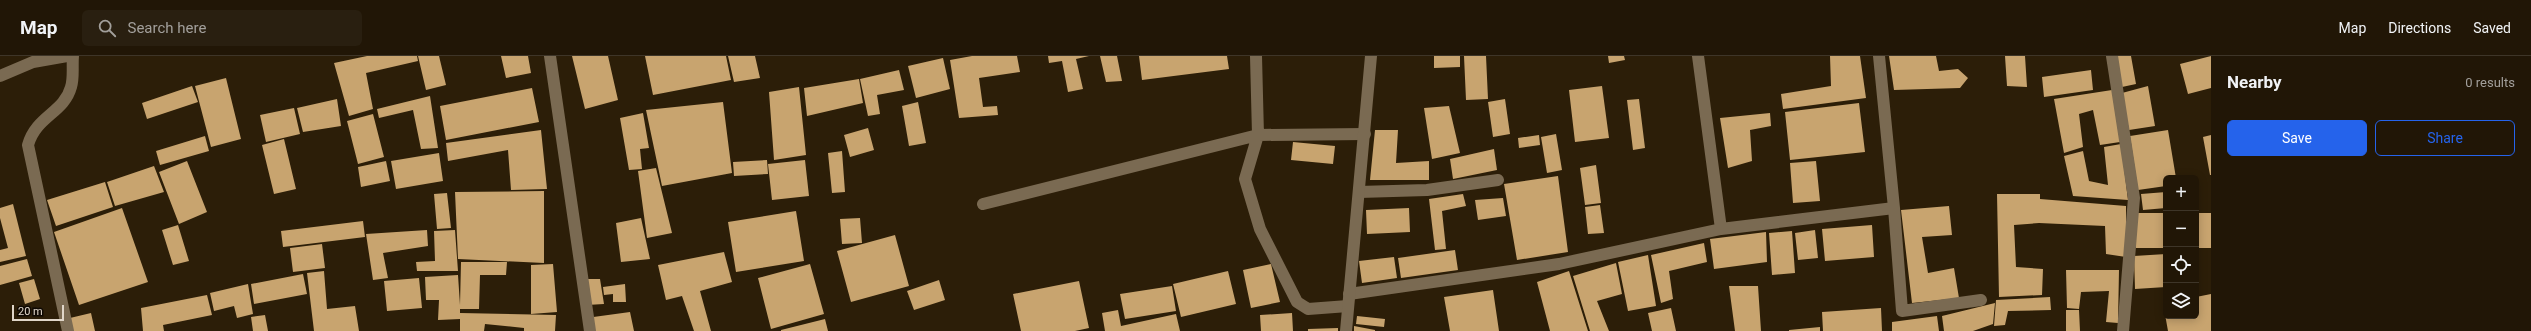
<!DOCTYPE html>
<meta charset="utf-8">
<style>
body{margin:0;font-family:Roboto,sans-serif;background:#291f10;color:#f1f3f6}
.controls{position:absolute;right:12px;bottom:12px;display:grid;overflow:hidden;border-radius:6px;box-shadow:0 2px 10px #0003}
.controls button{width:36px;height:36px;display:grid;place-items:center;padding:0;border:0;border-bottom:1px solid #3e3528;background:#211606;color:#f1f3f6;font:20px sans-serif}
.scale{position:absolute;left:12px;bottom:10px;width:52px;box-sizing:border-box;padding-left:4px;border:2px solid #e0d6c9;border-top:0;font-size:11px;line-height:14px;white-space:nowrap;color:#e0d6c9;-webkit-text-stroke:3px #0f0903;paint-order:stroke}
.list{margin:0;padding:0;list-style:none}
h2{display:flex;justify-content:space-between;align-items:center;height:52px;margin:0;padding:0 16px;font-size:17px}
h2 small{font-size:13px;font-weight:400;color:#a29f9b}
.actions{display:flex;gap:8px;padding:12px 16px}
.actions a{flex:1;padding:9px 0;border:1px solid #2563eb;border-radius:6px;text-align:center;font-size:14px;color:#2563eb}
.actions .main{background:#2563eb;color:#fff}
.icon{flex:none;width:22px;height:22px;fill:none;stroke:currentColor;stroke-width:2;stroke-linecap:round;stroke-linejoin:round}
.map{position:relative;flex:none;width:2211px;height:275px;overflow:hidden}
header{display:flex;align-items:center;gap:24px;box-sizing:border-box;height:56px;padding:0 20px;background:#211606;border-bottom:1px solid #3e3528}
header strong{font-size:19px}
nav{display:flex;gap:22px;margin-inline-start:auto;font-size:14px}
.search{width:280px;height:36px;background:#291f10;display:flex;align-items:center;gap:10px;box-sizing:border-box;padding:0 14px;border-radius:6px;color:#a29f9b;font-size:15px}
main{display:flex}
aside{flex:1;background:#211606}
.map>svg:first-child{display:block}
</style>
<header>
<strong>Map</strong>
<div class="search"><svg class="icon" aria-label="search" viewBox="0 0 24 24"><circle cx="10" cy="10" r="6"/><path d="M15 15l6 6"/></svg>Search here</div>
<nav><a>Map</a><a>Directions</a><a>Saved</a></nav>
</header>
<main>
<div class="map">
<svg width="2211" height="275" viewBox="0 0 2211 275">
<rect width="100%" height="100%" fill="#2c1e08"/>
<!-- building -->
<path fill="#c8a46f" d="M367 0H417L418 5 366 17 373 53 349 60 334 7Z
M418 0H439L446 29 426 34Z
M501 0H528L531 17 506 22Z
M572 0H608L618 44 585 53Z
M645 0H726L731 24 653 39Z
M728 0H755L760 22 734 26Z
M972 0H1017L1020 16 979 22 983 51 997 50 998 59 959 62 950 4Z
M1048 0H1089L1076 3 1083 33 1068 36 1062 5 1049 7Z
M1100 0H1117L1122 25 1106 26Z
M1139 0H1227L1229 13 1142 24Z
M1434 0H1460V11L1434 12Z
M1464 0H1486L1488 43 1466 44Z
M1608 0H1624L1625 4 1609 7Z
M1830 0H1860L1866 42 1783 53 1781 38 1831 30Z
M1889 0H1936L1939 15 1958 13 1968 22 1960 32 1894 34Z
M2005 0H2025L2027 31 2007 30Z
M2117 0H2131L2136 28 2122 31Z
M2211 0V32L2188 38 2180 8Z
M943 2 950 33 916 42 908 10Z
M899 14 904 34 877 39 880 58 868 60 860 23Z
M2091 14 2093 34 2044 41 2042 21Z
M226 22 241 83 211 91 195 30Z
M859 23 863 47 807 60 804 32Z
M192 30 198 46 147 63 142 47Z
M1602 30 1609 82 1575 86 1569 34Z
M2148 30 2155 70 2129 74 2122 37Z
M799 31 806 99 774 104 769 36Z
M532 32 539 66 446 84 440 50Z
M2112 34 2120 86 2100 89 2093 54 2079 58 2083 91 2064 97 2054 43Z
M430 40 438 92 421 93 413 54 379 62 377 53Z
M337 43 341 70 303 76 297 52Z
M1505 43 1510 78 1493 81 1488 46Z
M1639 43 1645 92 1633 94 1627 44Z
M723 46 732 117 662 130 646 54Z
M918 46 926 87 909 90 902 50Z
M1859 47 1865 96 1790 104 1785 56Z
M1449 50 1460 97 1432 103 1424 52Z
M294 52 300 78 266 86 260 59Z
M643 57 649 92 640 93 642 113 629 114 620 62Z
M1770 57 1771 70 1750 74 1752 105 1728 112 1720 62Z
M373 58 384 101 358 108 347 65Z
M868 72 874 94 850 101 844 79Z
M541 74 547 133 511 134 508 94 448 105 446 87Z
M1375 74H1398L1396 107 1429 105V124H1370Z
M2168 74 2176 122H2166V130L2138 134 2130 80Z
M1556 78 1562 114 1547 117 1541 81Z
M1539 79 1540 89 1519 92 1518 82Z
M2211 79V119H2210L2203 81Z
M205 80 209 95 160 109 156 95Z
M284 83 296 133 274 138 262 89Z
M1293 86 1335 90 1333 108 1291 104Z
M2121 88 2128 144 2073 140 2064 100 2083 95 2089 125 2108 129 2104 91Z
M1494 93 1497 114 1453 123 1450 103Z
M842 95 845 136 832 137 828 97Z
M439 97 443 125 396 133 391 105Z
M767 104 768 118 734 120 733 106Z
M805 104 809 140 772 144 768 108Z
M187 105 207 156 179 168 159 116Z
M386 105 390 125 361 131 358 111Z
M1816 105 1820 145 1793 147 1790 107Z
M1596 109 1601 147 1585 149 1580 112Z
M154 110 164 136 115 150 107 126Z
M656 112 672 177 647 182 638 115Z
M1558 120 1568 196 1517 204 1504 128Z
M105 126 113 151 56 170 47 144Z
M544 135V207L458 203 455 136Z
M2166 136V152L2143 154 2141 138Z
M447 137 451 172 437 173 434 138Z
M1463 138 1466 150 1442 155 1446 193 1435 194 1429 143Z
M1997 138H2040V143L2126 150V201L2106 198 2105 170 2039 167 2014 169 2016 211 2043 213 2042 239 1999 241Z
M1503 142 1506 160 1478 164 1475 144Z
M13 148 26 200 0 206V194L8 192 0 162V152Z
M1600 149 1604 177 1588 178 1585 151Z
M1949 150 1952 179 1922 181 1928 217 1954 212 1959 242 1912 247 1901 154Z
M122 152 148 226 79 249 54 176Z
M1409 152 1410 176 1367 178 1366 154Z
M796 155 804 205 736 216 728 166Z
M2136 157H2166V192H2136Z
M2196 157H2211V192H2196Z
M641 162 650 203 621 206 616 167Z
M860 162 862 187 842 188 840 163Z
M363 165 365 181 283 191 281 175Z
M178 169 189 205 173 209 162 174Z
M1872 169 1874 201 1825 205 1822 173Z
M427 174 428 190 383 197 388 222 373 224 366 178Z
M455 174 458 215H417L416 206 435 205 434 175Z
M1815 174 1818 202 1798 204 1795 177Z
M1792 175 1795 217 1772 219 1769 177Z
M1766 176 1767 206 1714 213 1710 183Z
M895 179 909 230 851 246 837 195Z
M1704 187 1707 206 1669 215 1673 243 1661 247 1651 199Z
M322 188 325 212 293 216 290 192Z
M1455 194 1458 214 1401 222 1398 202Z
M724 196 732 226 700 235 711 275H694L682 240 666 244 658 209Z
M2166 198V231L2135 233 2134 200Z
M1648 199 1656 250 1628 255 1618 206Z
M1394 201 1397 222 1362 227 1359 205Z
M27 203 32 220 0 229V210Z
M461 206H507L506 219H480L479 253H460V257L556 259 555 275H524V272L485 268 484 275H460V263L438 264 439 244H426L425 221 458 219 460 249Z
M1616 207 1622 238 1597 245 1609 275H1590L1573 220Z
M553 208 557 256 531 258V209Z
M810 208 824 258 771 273 758 222Z
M1271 208 1280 246 1251 252 1243 214Z
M2066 214H2119L2118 267 2106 266 2109 235 2081 236 2079 253 2067 252Z
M324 215 327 253 355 250 359 275H314L307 217Z
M1228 215 1236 248 1181 261 1173 228Z
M1569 215 1588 275H1550L1537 226Z
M303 218 307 238 254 248 251 228Z
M419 222 422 252 387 255 384 225Z
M34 223 40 243 25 248 19 227Z
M585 223H600L604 248 587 249Z
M939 224 945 244 914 254 907 235Z
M1079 225 1089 272 1075 275H1021L1013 238Z
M248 228 253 258 237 262 234 250 214 255 210 237Z
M625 228 626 246H613V238L604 239 603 231Z
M1172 230 1176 255 1125 263 1120 238Z
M1729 230H1758L1761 275H1735Z
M1493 234 1499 275H1450L1444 241Z
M2211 238V275H2168L2163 247 2166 246V260H2196V241Z
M207 239 212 259 163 269 164 275H143L141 252Z
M2050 241 2051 254 2008 255 2005 269 1994 270 1996 244Z
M1995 247 1993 268 1973 275H1944L1942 260Z
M1671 252 1676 275H1652L1648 257Z
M1881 252 1882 275H1823L1822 256Z
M1118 254 1121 270 1176 258 1180 275H1105L1102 257Z
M2066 254H2079L2080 275H2066Z
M630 256 634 275H589L586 262Z
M91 257 95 275H73L70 262Z
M1292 257 1293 275H1261L1260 259Z
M265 259 268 275H253L251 261Z
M1357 260 1385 263 1384 271 1356 268Z
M1937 260 1939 275H1892V266Z
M825 263 828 275H781V274Z
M1354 270 1375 274V275H1354Z
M1820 271V275H1789V274Z
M1338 272V275H1308V273Z"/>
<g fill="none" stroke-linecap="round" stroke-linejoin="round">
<!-- street -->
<path stroke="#7a6a52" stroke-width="12" d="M1256 0 1258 79 1365 78
M1698 0 1721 173
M2112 0 2134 142 2123 275
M0 20 33 6 67 0
M1359 136 1427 134 1498 124
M983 148 1258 79 1245 123 1260 173 1297 246 1308 253 1348 250
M1894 152 1902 255 1981 244
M1349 238 1559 208 1721 173 1894 152 1879 0
M68 275 28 89C36 60 64 57 71 31 74 22 72 10 73 0"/>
<!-- secondary -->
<path stroke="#7a6a52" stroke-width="12" d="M550 0 590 275
M1346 275 1371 0"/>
</g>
</svg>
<div class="controls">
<button>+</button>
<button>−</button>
<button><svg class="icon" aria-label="locate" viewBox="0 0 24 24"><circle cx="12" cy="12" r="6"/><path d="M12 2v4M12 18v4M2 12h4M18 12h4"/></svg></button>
<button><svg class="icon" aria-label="layers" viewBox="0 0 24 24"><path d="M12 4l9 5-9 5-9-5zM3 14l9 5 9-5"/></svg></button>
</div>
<div class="scale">20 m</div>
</div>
<aside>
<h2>Nearby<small>0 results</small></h2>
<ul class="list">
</ul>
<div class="actions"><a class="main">Save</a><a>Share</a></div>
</aside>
</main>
